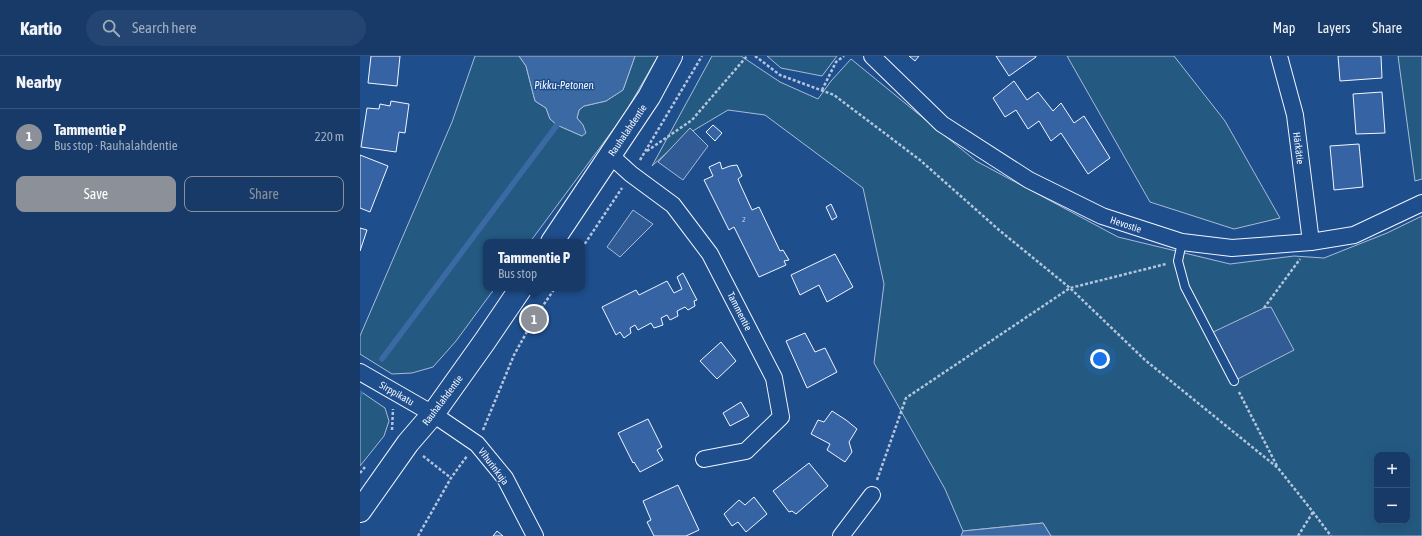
<!DOCTYPE html>
<meta charset="utf-8">
<style>
body{margin:0;font-family:"Asap Condensed",sans-serif;background:#244571;color:#f1f3f6}
.controls{position:absolute;right:12px;bottom:12px;display:grid;overflow:hidden;border-radius:8px;box-shadow:0 4px 16px #0002}
.controls button{width:36px;height:36px;display:grid;place-items:center;padding:0;border:0;border-bottom:1px solid #36547d;background:#173a69;color:#f1f3f6;font:20px sans-serif}
.you{position:absolute;left:740px;top:303px;width:14px;height:14px;margin:-10px;border:3px solid #fff;border-radius:50%;background:#1a73e8;box-shadow:0 0 0 6px #1a73e833}
.badge{display:grid;place-items:center;width:26px;height:26px;border-radius:50%;background:#8c9099;color:#fff;font-size:13px;font-weight:700}
.pin{position:absolute;translate:-50% -50%;border:2px solid #fff;box-shadow:0 1px 4px #0006}
.popup{position:absolute;left:123px;top:183px;width:102px;height:52px;box-sizing:border-box;display:grid;place-content:center;border-radius:8px;background:#173a69;filter:drop-shadow(0 1px 3px #0005);font-size:13px;white-space:nowrap;color:#9eadc0}
.popup b{font-size:15px;color:#f1f3f6}
.popup::after{content:'';position:absolute;left:50%;top:100%;margin-left:-8px;border:8px solid transparent;border-top-color:#173a69}
.list{margin:0;padding:0;list-style:none}
h2{display:flex;justify-content:space-between;align-items:center;height:52px;margin:0;padding:0 16px;font-size:17px}
h2 small{font-size:13px;font-weight:400;color:#9eadc0}
.list li{display:grid;grid-template-columns:26px 1fr auto;gap:12px;align-items:center;box-sizing:border-box;height:56px;padding:0 16px;border-top:1px solid #36547d}
.list b{display:block;font-size:15px;white-space:nowrap}
.list p{margin:0;font-size:13px;white-space:nowrap;color:#9eadc0}
.list em{font-size:13px;font-style:normal;color:#9eadc0}
.actions{display:flex;gap:8px;padding:12px 16px}
.actions a{flex:1;padding:9px 0;border:1px solid #8c9099;border-radius:8px;text-align:center;font-size:14px;color:#8c9099}
.actions .main{background:#8c9099;color:#fff}
.icon{flex:none;width:22px;height:22px;fill:none;stroke:currentColor;stroke-width:2;stroke-linecap:round;stroke-linejoin:round}
.map{position:relative;flex:none;width:1062px;height:480px;overflow:hidden}
header{display:flex;align-items:center;gap:24px;box-sizing:border-box;height:56px;padding:0 20px;background:#173a69;border-bottom:1px solid #36547d}
header strong{font-size:19px}
nav{display:flex;gap:22px;margin-inline-start:auto;font-size:14px}
.search{width:280px;height:36px;background:#244571;display:flex;align-items:center;gap:10px;box-sizing:border-box;padding:0 14px;border-radius:22px;color:#9eadc0;font-size:15px}
main{display:flex}
aside{flex:1;background:#173a69}
.map>svg:first-child{display:block}
</style>
<header>
<strong>Kartio</strong>
<div class="search"><svg class="icon" aria-label="search" viewBox="0 0 24 24"><circle cx="10" cy="10" r="6"/><path d="M15 15l6 6"/></svg>Search here</div>
<nav><a>Map</a><a>Layers</a><a>Share</a></nav>
</header>
<main>
<aside>
<h2>Nearby<small></small></h2>
<ul class="list">
<li><span class="badge">1</span><div><b>Tammentie P</b><p>Bus stop · Rauhalahdentie</p></div><em>220 m</em></li>
</ul>
<div class="actions"><a class="main">Save</a><a>Share</a></div>
</aside>
<div class="map">
<svg width="1062" height="480" viewBox="0 0 1062 480">
<rect width="100%" height="100%" fill="#1f4e8c"/>
<!-- green -->
<path fill="#245a82" stroke="#a8bbd7" fill-rule="evenodd" d="M115 0H159L166 10 175 45 186 52 190 63 197 69 222 80 223 69 217 62 219 54 224 50 246 45 263 34 275 0H298L264 59 170 186H126V232H135L96 285 73 311 52 317 32 318 0 298V280L92 66Z
M352 0H381L420 26 458 43 471 25 491 3 616 105 758 181 870 208 934 200 964 202 1027 177 1062 160V480H691L683 467 603 475 585 433 514 307 524 228 503 132 405 59 368 54 326 79 292 110ZM1017 399H1047V465H1017Z
M407 0H477L462 20 421 12Z
M707 0H814L865 65 920 162 874 173 790 146Z
M1038 0H1062V123L1055 125Z
M0 335 25 352 29 365 24 380 0 410Z"/>
<!-- parking -->
<path fill="#305b95" stroke="#a8bbd7" d="M330 72 348 90 323 124 298 106Z
M273 154 293 168 260 201 247 191Z
M911 251 934 294 874 325 849 278 904 252Z"/>
<!-- water -->
<path fill="#3b69a3" stroke="#a8bbd7" d="M159 0H275L263 34 246 45 224 50 219 54 217 62 223 69 226 77 222 80 197 69 190 63 186 52 175 45 166 10Z
M683 467 691 480H601L603 475Z"/>
<g fill="none" stroke-linecap="round" stroke-linejoin="round">
<!-- stream -->
<path stroke="#3b69a3" stroke-width="5.5" d="M22 303 197 69
M0 338V337"/>
</g>
<!-- building -->
<path fill="#3563a3" stroke="#f2f6ff" d="M11 0H40L37 30 8 27Z
M549 0H559L555 5Z
M636 0H676V1L649 20Z
M978 0H1021L1022 22 980 25Z
M654 25 667 44 678 36 693 55 701 47 714 67 724 60 750 102 728 118 701 77 691 85 679 65 668 73 656 54 645 61 633 42Z
M1022 36 1025 77 996 78 993 38Z
M31 45 49 48 45 77 39 76 36 96 1 91 7 52 19 53 20 48 30 50Z
M353 69 362 77 355 85 346 76Z
M999 88 1003 131 974 134 970 90Z
M0 99 28 110 10 156 0 152Z
M360 106 362 113 370 110 377 109 382 120 378 123 380 128 392 154 399 151 420 195 423 194 429 204 424 205 426 209 399 221 374 171 369 174 344 124 353 120 349 111Z
M471 148 477 161 472 164 466 151Z
M0 172 7 174 0 195Z
M475 198 493 231 467 246 459 229 440 239 431 219Z
M323 217 337 244 334 245 335 250 328 254 325 251 317 255 318 260 310 264 307 259 301 262 303 269 294 272 291 267 278 274 275 269 270 272 271 277 264 282 260 276 256 279 242 251 276 234 279 239 307 225 314 237 322 233 317 221Z
M445 277 455 296 465 292 477 316 447 332 426 285Z
M361 286 376 305 357 323 340 305Z
M381 346 389 360 370 370 363 357Z
M472 355 486 364 497 373 489 386 492 396 485 406 467 394 470 388 451 378 458 364 464 366Z
M288 363 302 391 297 394 303 404 280 416 274 406 273 407 258 377Z
M449 407 468 430 436 458 432 455 429 456 413 435Z
M318 429 339 474 326 480H294L287 466 291 464 283 445Z
M394 441 407 458 386 476 378 466 372 470 364 458 379 444 385 449Z
M137 475 143 480H133Z"/>
<g fill="none" stroke-linecap="round" stroke-linejoin="round">
<!-- service casing -->
<g stroke="#f2f6ff" stroke-width="10">
<path id="service" d="M822 186 818 205 825 231 874 325"/>
</g>
<!-- minor casing -->
<g stroke="#f2f6ff" stroke-width="18">
<path id="minor" d="M512 0 582 68 669 124 742 160 822 186 872 192 951 186 994 179 1062 147
M919 0 935 59 951 186
M250 99 271 118 313 149 350 198 414 322 421 361 386 395 344 403
M0 316 73 358 117 388 145 422 175 480
M481 480 512 439"/>
</g>
<!-- secondary casing -->
<g stroke="#f2f6ff" stroke-width="24">
<path id="secondary" d="M192 186 289 41 311 0
M0 455 48 387 73 358 125 285 161 232"/>
</g>
<!-- path -->
<path stroke="#b3c4dc" stroke-width="2.5" stroke-dasharray="3 2" stroke-linecap="butt" d="M395 0 420 19 474 39 560 104 639 174 710 232 785 304 918 412 953 456 971 480
M462 34 476 6 484 0
M287 95 332 64 387 0
M280 104 342 0
M222 192 262 132
M904 252 940 203
M879 336 917 410
M32 374 33 353
M123 374 154 299 174 263 195 232
M63 400 91 422
M0 417 5 411
M517 424 546 342 710 232 806 208
M58 480 91 422 107 400
M938 480 953 456"/>
<!-- service -->
<use href="#service" stroke="#1f4e8c" stroke-width="8"/>
<!-- minor -->
<use href="#minor" stroke="#1f4e8c" stroke-width="16"/>
<!-- secondary -->
<use href="#secondary" stroke="#1f4e8c" stroke-width="22"/>
</g>
<g text-anchor="middle" stroke-width="3" stroke-linejoin="round" paint-order="stroke">
<!-- number labels -->
<g font-size="8" fill="#c3d1e8">
<text x="384" y="166">2</text>
</g>
<!-- street labels -->
<g font-size="10" fill="#f2f6ff" stroke="#1f4e8c">
<text transform="translate(267 74) rotate(-56)" y="4">Rauhalahdentie</text>
<text transform="translate(939 92) rotate(83)" y="4">Härkätie</text>
<text transform="translate(766 168) rotate(18)" y="4">Hevostie</text>
<text transform="translate(380 255) rotate(63)" y="4">Tammentie</text>
<text transform="translate(37 337) rotate(30)" y="4">Sirppikatu</text>
<text transform="translate(82 344) rotate(-53)" y="4">Rauhalahdentie</text>
<text transform="translate(134 410) rotate(53)" y="4">Vihurinkuja</text>
</g>
<!-- water labels -->
<g font-size="11" font-style="italic" fill="#f2f6ff" stroke="#1f4e8c">
<text x="204" y="33">Pikku-Petonen</text>
</g>
</g>
</svg>
<div class="controls">
<button>+</button>
<button>−</button>
</div>
<div class="you"></div>
<div class="pin badge" style="left:174px;top:263px">1</div>
<div class="popup"><b>Tammentie P</b>Bus stop</div>
</div>
</main>
